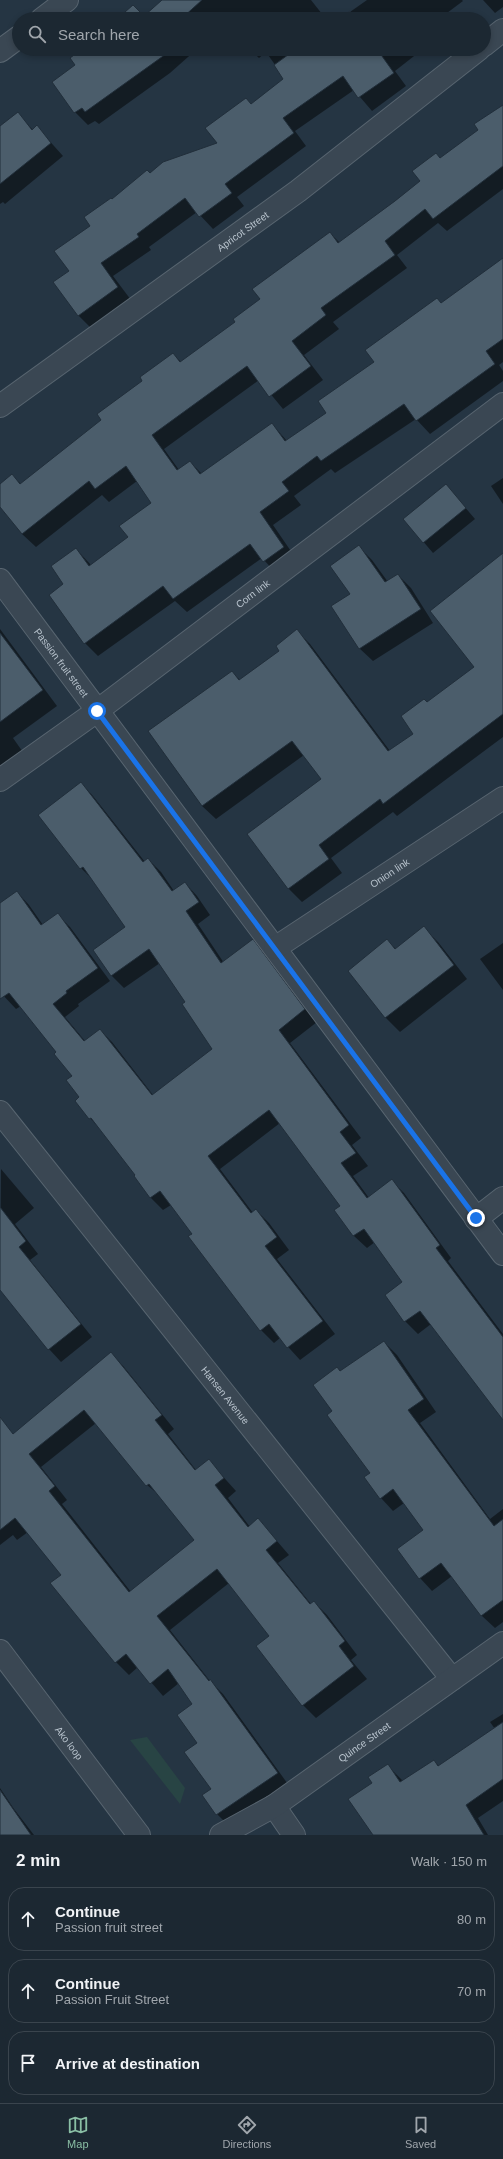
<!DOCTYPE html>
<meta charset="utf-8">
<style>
body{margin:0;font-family:Arial,sans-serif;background:#25303a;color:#f1f3f6}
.stop{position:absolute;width:12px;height:12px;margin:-9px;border:3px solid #1a73e8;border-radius:50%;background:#fff}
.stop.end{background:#1a73e8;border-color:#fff;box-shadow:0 1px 4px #0008}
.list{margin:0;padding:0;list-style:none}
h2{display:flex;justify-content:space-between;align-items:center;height:52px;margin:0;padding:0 16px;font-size:17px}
h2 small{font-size:13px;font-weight:400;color:#a0a6ac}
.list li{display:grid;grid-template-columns:26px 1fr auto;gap:12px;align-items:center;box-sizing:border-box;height:64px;margin:0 8px 8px;padding:0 8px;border:1px solid #3a444d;border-radius:16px}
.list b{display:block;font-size:15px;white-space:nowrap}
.list p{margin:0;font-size:13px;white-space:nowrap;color:#a0a6ac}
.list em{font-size:13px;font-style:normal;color:#a0a6ac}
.icon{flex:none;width:22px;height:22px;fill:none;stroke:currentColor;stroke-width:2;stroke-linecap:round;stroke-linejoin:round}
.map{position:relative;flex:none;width:503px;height:1835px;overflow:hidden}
.search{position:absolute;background:#1c2832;box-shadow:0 2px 6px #0003;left:12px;right:12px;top:12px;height:44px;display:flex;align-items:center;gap:10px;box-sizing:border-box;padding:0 14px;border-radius:22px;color:#a0a6ac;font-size:15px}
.sheet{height:268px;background:#1c2832}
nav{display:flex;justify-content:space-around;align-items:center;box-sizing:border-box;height:56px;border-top:1px solid #3a444d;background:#1c2832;font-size:11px;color:#a0a6ac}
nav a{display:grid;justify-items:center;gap:2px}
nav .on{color:#8abfa5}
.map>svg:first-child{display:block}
</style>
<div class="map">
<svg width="503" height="1835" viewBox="0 0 503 1835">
<rect width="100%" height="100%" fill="#253543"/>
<!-- green -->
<path fill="#284444" d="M147 1737 185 1788 180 1804 130 1740Z"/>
<!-- shadow -->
<path fill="#0007" fill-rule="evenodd" d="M163 0H311L326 19H119L144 17Z
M367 0H462L463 1 439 19H340Z
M483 0H503V7L495 13Z
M83 49H197L170 73 99 124 95 121 88 125 75 112 54 82 77 66Z
M250 49H423L395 71 406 86 372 111 354 90 295 131 306 146 237 197 244 206 213 229 197 212 149 247 151 250 113 276 131 300 91 328 78 315 70 271 91 226 112 200 150 175 218 144 246 99 252 105 285 79 266 52 259 58Z
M503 108V189L447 231 438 223 397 255 407 268 333 322 339 329 304 355 323 380 283 409 259 380 164 449 179 470 190 462 202 474 272 424 287 441 328 414 375 362 441 304 503 259V362L499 365 503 371V381L430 434 416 419 335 473 331 469 294 496 301 505 273 525 297 560 277 574 262 558 187 612 175 601 98 656 85 643 65 585 76 549 91 565 129 538 152 503 137 481 109 502 102 495 36 547 22 534 0 505V485L12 476 21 484 102 420 173 354 181 362 237 323 330 233 340 243 421 181 441 159 480 130Z
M17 113 33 130 37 127 63 156 5 204 3 202 0 204V127Z
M503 478V504L491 486Z
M446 485 475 519 433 553 404 519Z
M359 547 372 560 388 582 398 575 411 588 433 623 373 661 359 648 351 595Z
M503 560V737L397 816 393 812 331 858 342 873 302 902 289 889 249 834 322 779 304 755 216 819 202 806 149 731 232 672 241 681 281 651 297 631 310 644 390 751 414 734 427 703 475 668Z
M0 629 57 706 13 738 25 755 0 772Z
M81 783 93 796 145 862 148 859 161 872 174 891 185 883 197 896 210 915 198 924 224 963 253 941 265 953 317 1022 290 1043 361 1138 352 1145 368 1166 353 1176 369 1198 392 1181 404 1193 451 1258 448 1261 503 1334V1419L431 1324 418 1334 405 1321 386 1295 403 1282 375 1242 367 1248 354 1236 335 1210 342 1206 280 1123 220 1169 253 1213 256 1210 269 1223 289 1250 277 1259 335 1334 300 1360 280 1338 274 1343 261 1330 190 1236 193 1234 171 1205 163 1210 151 1198 135 1176 137 1175 102 1131 90 1118 73 1076 58 1052 21 1006 16 1009 0 992V904L17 892 29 905 43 925 58 915 70 927 110 981 78 1004 79 1006 65 1017 85 1041 100 1030 112 1042 153 1095 214 1049 187 1002 160 963 124 988 111 975 127 928 93 880 81 868Z
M424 928 438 942 467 979 400 1032 386 1018 349 971 387 941 396 949Z
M503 943V990L480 959Z
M1 1169 34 1208 15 1224 38 1254 30 1260 92 1337 61 1362 49 1349 0 1288Z
M384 1342 397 1355 436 1412 420 1423 490 1519 503 1509V1622L495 1628 482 1616 452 1576 432 1591 420 1578 424 1530 404 1503 393 1511 381 1498 371 1473 334 1412 341 1372Z
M111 1353 124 1367 174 1429 168 1434 196 1470 209 1461 236 1491 228 1498 250 1527 258 1519 289 1555 278 1563 311 1604 314 1602 327 1615 357 1655 351 1660 367 1679 316 1718 303 1705 271 1636 229 1583 170 1630 210 1681 223 1694 290 1787 230 1827 217 1814 212 1789 199 1743 194 1704 179 1683 163 1696 138 1667 129 1675 116 1662 62 1575 28 1532 17 1540 13 1535 0 1545V1434L13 1435ZM96 1423 147 1485 162 1497 196 1540 131 1592 62 1504 67 1500 41 1467Z
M503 1714V1801L478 1818 488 1835H374V1783L387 1765 403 1781 434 1761 439 1766 495 1729 490 1722Z
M0 1788 14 1809 34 1835H0Z"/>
<!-- building -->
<path fill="#4b5d6b" stroke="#212e3a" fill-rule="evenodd" d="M162 0H202L181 19H117L133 5 144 16Z
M350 11 356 19H338Z
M82 49H173L85 112 82 108 74 113 52 82 75 65 70 58Z
M296 49H377L394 73 358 98 343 76 283 118 294 133 225 184 232 193 199 217 185 198 137 234 139 237 101 263 118 287 78 316 53 282 69 271 54 251 90 226 84 217 111 198 112 199 147 170 150 173 163 162 217 143 205 128 246 98 251 104 283 79 274 65Z
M503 105V166L433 219 425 209 385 241 395 255 321 308 326 315 292 341 311 366 269 397 247 366 152 435 177 470 190 461 200 474 272 423 285 441 326 413 318 401 374 362 365 350 437 298 441 303 503 258V339L486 351 495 364 416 421 404 404 321 461 317 456 282 482 289 491 260 512 284 547 263 562 250 544 173 599 163 586 84 644 49 595 63 584 51 566 76 548 89 566 128 537 119 526 151 503 126 466 95 489 89 481 22 534 0 507V484L12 474 20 484 101 420 97 414 142 381 140 377 173 353 180 362 235 322 233 319 260 299 252 289 330 232 338 243 395 201 420 181 412 171 436 153 440 158 478 130 474 124Z
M18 112 32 130 37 125 51 143 0 184V126Z
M446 484 466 508 423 543 403 519Z
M359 545 385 582 398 574 421 609 359 649 331 606 350 594 330 566Z
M503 553V714L383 804 380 799 319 845 329 859 288 889 247 834 321 779 292 741 202 806 148 731 232 671 239 680 279 651 276 646 297 629 388 751 413 734 401 716 424 699 427 702 474 667 430 611Z
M0 633 43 690 0 722Z
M81 782 143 862 148 858 172 891 185 882 199 902 186 911 221 963 253 939 305 1009 279 1030 349 1125 340 1132 356 1153 341 1163 367 1198 392 1179 440 1245 436 1248 503 1337V1420L420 1311 404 1322 385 1295 402 1282 364 1229 353 1236 334 1210 340 1206 269 1110 208 1156 251 1213 256 1209 277 1237 265 1246 323 1321 287 1348 269 1324 260 1331 188 1236 192 1234 160 1191 150 1198 134 1176 135 1175 91 1118 89 1119 75 1101 79 1097 66 1080 72 1076 54 1054 56 1052 9 993 0 999V903L17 891 41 925 58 913 98 968 66 991 67 993 53 1004 84 1041 100 1029 152 1095 212 1049 182 1004 185 1002 149 949 111 976 93 950 125 927 83 867 80 869 38 815Z
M424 926 454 965 385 1018 348 971 387 939 395 949Z
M0 1207 26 1241 19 1247 81 1324 48 1350 0 1290Z
M384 1341 424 1399 408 1410 494 1526 503 1519V1600L481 1616 441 1563 419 1579 397 1549 423 1530 393 1489 380 1499 364 1477 370 1473 327 1415 332 1411 313 1385 337 1367 340 1371Z
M111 1352 162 1415 155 1420 195 1470 209 1459 224 1478 215 1485 248 1527 258 1518 277 1541 266 1550 310 1604 314 1601 345 1641 339 1646 354 1666 302 1706 256 1646 269 1636 217 1569 157 1616 209 1681 210 1679 278 1773 216 1815 202 1795 211 1789 184 1752 197 1743 177 1715 192 1704 168 1669 150 1684 126 1654 115 1663 50 1583 61 1575 15 1518 0 1530V1417L13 1434ZM84 1410 146 1486 149 1484 194 1540 129 1592 49 1491 55 1486 29 1454Z
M503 1722V1779L466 1805 484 1835H373L348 1799 372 1783 368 1777 388 1764 400 1782 434 1760 438 1766Z
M0 1790 31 1835H0Z"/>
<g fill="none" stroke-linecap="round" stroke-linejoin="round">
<!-- street casing -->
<g stroke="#586570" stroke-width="24">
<g id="street">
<path d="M42 19 67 0"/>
<path d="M484 45 503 30"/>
<path d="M0 51 19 37"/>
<path id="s1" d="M0 406 298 191 479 49"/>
<path id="s2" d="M0 580 503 1254"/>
<path id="s3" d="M0 780 97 711 503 404"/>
<path id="s4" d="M275 948 503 798"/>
<path id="s5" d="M0 1112 452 1679"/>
<path d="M476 1219 503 1198"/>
<path id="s6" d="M0 1651 139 1835"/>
<path d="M274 1806 294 1835"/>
<path id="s7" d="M221 1835 274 1806 503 1643"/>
</g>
</g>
<!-- street -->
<use href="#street" stroke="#3a4753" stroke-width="22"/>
</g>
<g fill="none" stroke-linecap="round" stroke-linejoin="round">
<!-- route -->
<path stroke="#1a73e8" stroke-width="5" d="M97 711 476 1218"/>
</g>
<g text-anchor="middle" stroke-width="3.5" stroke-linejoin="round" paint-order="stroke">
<!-- street labels -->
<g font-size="10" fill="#b7c2cc" stroke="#1f2c38">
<text dy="4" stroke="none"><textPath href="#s1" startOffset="299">Apricot Street</textPath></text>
<text dy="4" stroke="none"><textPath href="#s3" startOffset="314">Corn link</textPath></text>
<text dy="4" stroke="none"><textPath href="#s2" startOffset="103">Passion fruit street</textPath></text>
<text dy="4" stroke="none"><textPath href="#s4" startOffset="137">Onion link</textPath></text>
<text dy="4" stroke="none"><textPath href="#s5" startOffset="362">Hansen Avenue</textPath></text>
<text dy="4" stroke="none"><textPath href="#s7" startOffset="171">Quince Street</textPath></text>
<text dy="4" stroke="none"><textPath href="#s6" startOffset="115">Ako loop</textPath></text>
</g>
</g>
</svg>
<div class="stop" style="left:97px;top:711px"></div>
<div class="stop end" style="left:476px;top:1218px"></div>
<div class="search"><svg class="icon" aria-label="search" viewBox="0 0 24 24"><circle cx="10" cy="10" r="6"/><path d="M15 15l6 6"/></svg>Search here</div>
</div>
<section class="sheet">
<h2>2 min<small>Walk · 150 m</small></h2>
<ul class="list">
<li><svg class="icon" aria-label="ahead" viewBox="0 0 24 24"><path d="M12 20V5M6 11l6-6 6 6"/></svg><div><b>Continue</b><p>Passion fruit street</p></div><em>80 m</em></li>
<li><svg class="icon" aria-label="ahead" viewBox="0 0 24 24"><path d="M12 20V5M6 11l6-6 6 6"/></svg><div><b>Continue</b><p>Passion Fruit Street</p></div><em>70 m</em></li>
<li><svg class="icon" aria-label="arrive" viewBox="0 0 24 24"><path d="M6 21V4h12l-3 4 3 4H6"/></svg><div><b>Arrive at destination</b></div></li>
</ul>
</section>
<nav>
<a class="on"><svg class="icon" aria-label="map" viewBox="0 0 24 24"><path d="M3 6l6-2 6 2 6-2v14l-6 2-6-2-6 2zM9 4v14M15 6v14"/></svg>Map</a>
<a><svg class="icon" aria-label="directions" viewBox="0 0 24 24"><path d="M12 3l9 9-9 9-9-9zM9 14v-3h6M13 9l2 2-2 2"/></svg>Directions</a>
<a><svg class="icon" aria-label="saved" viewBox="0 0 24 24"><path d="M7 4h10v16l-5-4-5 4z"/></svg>Saved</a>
</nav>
